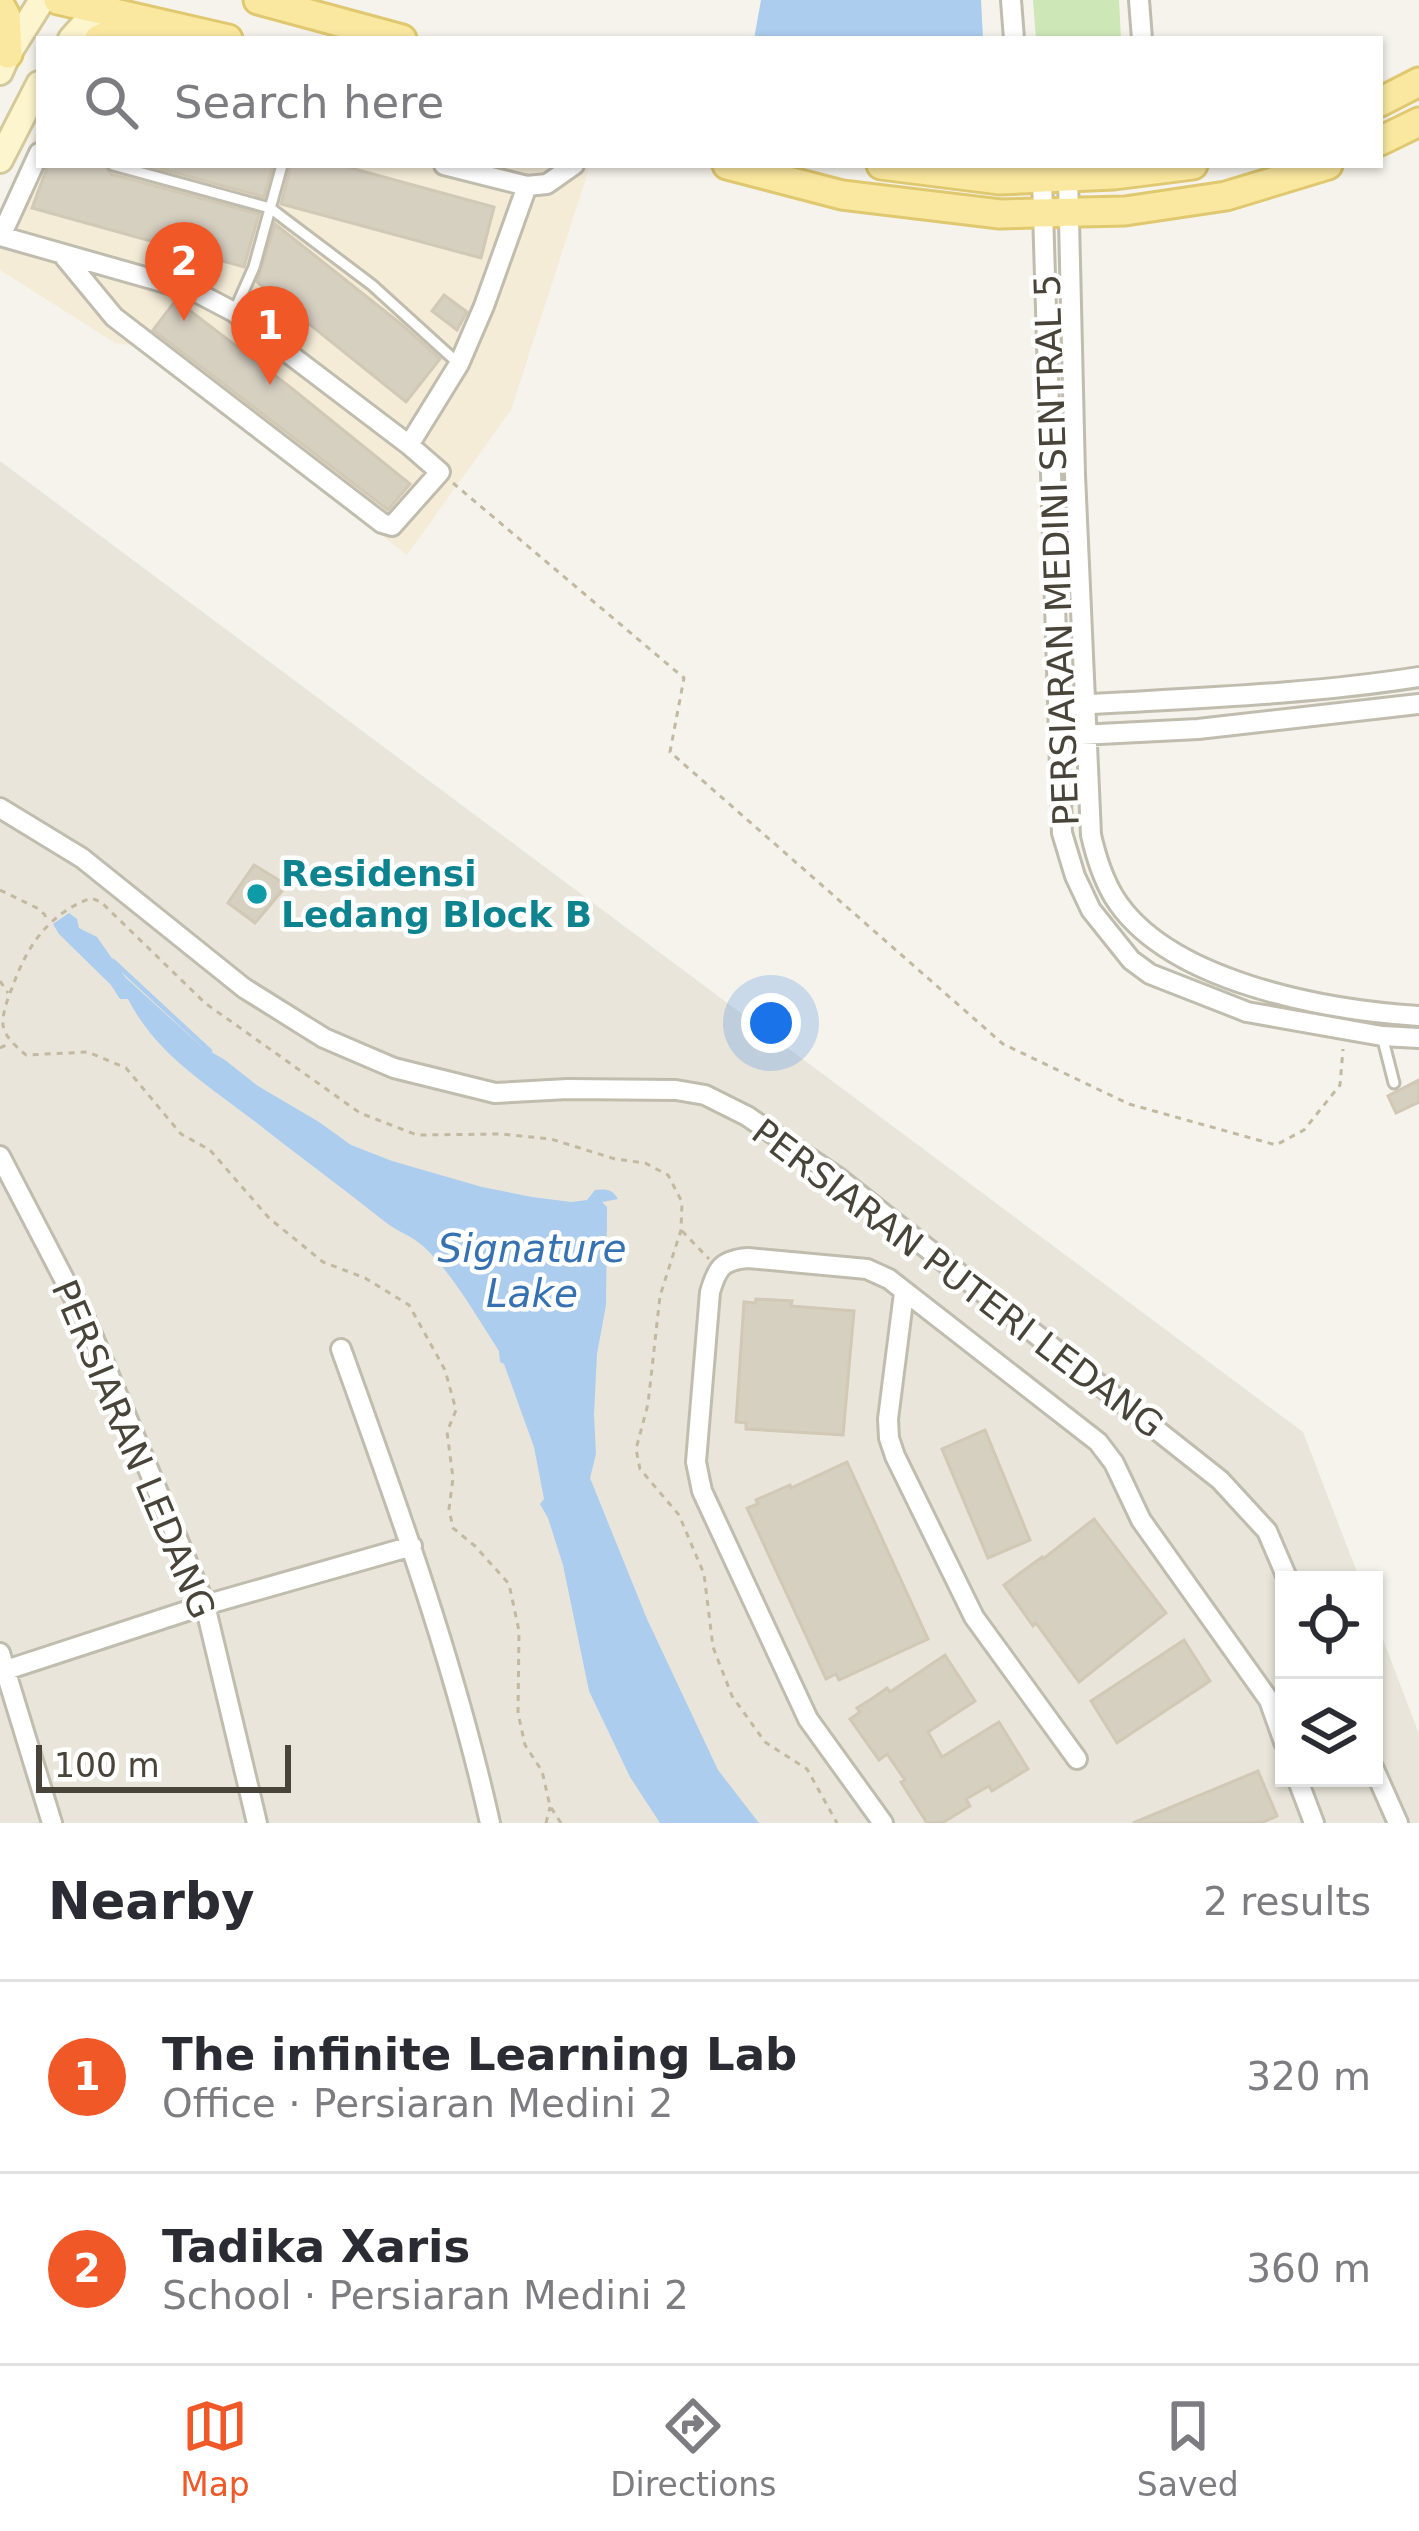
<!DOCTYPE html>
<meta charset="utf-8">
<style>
body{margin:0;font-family:"DejaVu Sans",sans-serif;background:#f2f2f3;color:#2b2b33}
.controls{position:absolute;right:36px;bottom:36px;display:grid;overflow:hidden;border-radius:0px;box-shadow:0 3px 9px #0004}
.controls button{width:108px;height:108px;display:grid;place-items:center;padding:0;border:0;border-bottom:3px solid #e1e1e2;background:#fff;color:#2b2b33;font:60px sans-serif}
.scale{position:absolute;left:36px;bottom:30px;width:255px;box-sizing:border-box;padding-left:12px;border:6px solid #494439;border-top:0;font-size:33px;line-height:42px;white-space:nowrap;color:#494439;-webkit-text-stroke:9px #fff;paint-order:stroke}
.you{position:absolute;left:771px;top:1023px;width:42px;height:42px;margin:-30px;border:9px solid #fff;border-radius:50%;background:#1a73e8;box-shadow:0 0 0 18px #1a73e833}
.badge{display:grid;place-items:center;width:78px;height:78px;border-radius:50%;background:#f05828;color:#fff;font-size:39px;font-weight:700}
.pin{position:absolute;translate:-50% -99px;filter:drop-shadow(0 3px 6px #0008)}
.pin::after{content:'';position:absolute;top:63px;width:42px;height:36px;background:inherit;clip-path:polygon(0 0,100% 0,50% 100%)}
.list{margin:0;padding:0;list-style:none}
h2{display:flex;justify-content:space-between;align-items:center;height:156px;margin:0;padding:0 48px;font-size:51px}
h2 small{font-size:39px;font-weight:400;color:#7c7c81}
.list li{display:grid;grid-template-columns:78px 1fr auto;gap:36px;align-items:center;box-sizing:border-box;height:192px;padding:0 48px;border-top:3px solid #e1e1e2}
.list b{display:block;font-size:45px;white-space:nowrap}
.list p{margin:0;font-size:39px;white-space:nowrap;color:#7c7c81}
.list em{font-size:39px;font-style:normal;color:#7c7c81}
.icon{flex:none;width:66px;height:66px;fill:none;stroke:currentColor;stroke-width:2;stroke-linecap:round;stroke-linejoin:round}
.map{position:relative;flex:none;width:1419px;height:1823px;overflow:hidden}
.search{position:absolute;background:#fff;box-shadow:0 3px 9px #0004;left:36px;right:36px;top:36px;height:132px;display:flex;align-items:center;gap:30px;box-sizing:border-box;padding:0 42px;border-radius:0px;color:#7c7c81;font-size:45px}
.sheet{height:540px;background:#fff}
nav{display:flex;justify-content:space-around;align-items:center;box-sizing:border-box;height:168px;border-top:3px solid #e1e1e2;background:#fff;font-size:33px;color:#7c7c81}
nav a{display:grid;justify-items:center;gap:6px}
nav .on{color:#f05828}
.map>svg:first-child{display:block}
</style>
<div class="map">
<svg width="1419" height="1823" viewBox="0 0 1419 1823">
<rect width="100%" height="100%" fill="#f5f3eb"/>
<!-- residential -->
<path fill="#e9e5da" d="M0 461 1303 1432 1360 1580H1284V1778H1374V1616L1419 1734V1823H0Z"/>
<!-- commercial -->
<path fill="#f5ecd8" d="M39 126V165L590 166 511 410 407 555 136 346 115 343 0 270V212Z"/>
<!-- green -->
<path fill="#cde7b7" d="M1033 0H1119L1121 39H1036Z"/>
<!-- water -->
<path fill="#accdee" d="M761 0H981L983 39H754Z
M69 913 77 919 79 928 97 937 125 977 201 1046 225 1060 258 1086 319 1122 351 1145 392 1161 482 1187 532 1197 571 1202 587 1200 595 1190C606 1189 612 1189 618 1199L602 1202 607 1207V1218L606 1305 597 1354 594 1414 596 1454 590 1478 647 1619 718 1770 759 1823H660L630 1777 589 1691 563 1565 548 1518 540 1504 544 1499 534 1447 504 1364 500 1362 499 1351C476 1316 454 1275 423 1246 412 1236 396 1231 384 1221 341 1187 296 1154 253 1120 205 1083 156 1054 128 999H120L111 985 59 934 53 924Z"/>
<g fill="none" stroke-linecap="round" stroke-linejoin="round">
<!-- stream -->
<path stroke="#accdee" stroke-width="4.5" d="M113 961 210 1051"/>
</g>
<!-- building -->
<path fill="#d6d0c1" stroke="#d1c8b5" stroke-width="3" d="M48 165H104L111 174 259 214 244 267 32 208Z
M147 165H273L264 197Z
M291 165H340L494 207 481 258 281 204Z
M275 224 401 324 440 359 406 402 257 282Z
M444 295 467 312 457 330 432 311Z
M176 300 290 387 410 484 388 510 153 330Z
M254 865 287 885 255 923 228 903Z
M1419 1080V1102L1396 1113 1388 1096Z
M756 1299 792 1301 791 1306 854 1311 843 1435 746 1429V1423L736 1422 744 1302 755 1303Z
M985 1430 1030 1540 988 1558 942 1449Z
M847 1462 928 1639 839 1680 836 1674 826 1679 747 1508 758 1504 756 1500 790 1485 791 1488Z
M1094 1519 1166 1613 1079 1682 1036 1623 1033 1626 1004 1585 1042 1557 1043 1559Z
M1184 1640 1210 1681 1117 1743 1091 1701Z
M945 1655 975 1701 928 1732 942 1757 999 1722 1028 1769 992 1791 989 1786 966 1799 970 1806 942 1823H927L901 1782 905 1780 887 1754 879 1760 850 1719 860 1712 857 1708 873 1698 887 1688 890 1692Z
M1258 1771 1277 1816 1261 1823H1133Z"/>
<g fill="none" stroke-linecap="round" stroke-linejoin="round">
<!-- lane casing -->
<g stroke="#c0bcae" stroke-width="15">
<path id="lane" d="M113 165 270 208 372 285 459 364
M234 312 254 267 282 165
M1382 1036 1394 1083"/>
</g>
<!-- street casing -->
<g stroke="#c0bcae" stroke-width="24">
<path id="street" d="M1011 0 1014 39
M1139 0 1142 39
M444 165 527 186 547 184 574 165
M1068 178 1075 475 1091 835C1096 857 1102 877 1114 897 1167 982 1325 1010 1419 1016
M1042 179 1062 833 1075 876 1091 910 1131 960 1150 974 1247 1012 1382 1036 1419 1038
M0 236 194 291 234 312 409 445 440 472 392 526 382 523 114 317 62 254
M1 236 39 153
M409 445 459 364 484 306 527 186
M1075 705C1190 698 1305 695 1419 677
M1060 736 1198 729 1419 704
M0 808 82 858 244 988 324 1038 394 1068 495 1093 568 1089 676 1090 705 1095 747 1116 837 1177 1220 1480 1267 1531 1288 1580
M0 1156 88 1325 205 1605 257 1823
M904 1293 888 1419 889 1438 895 1456 974 1617 1077 1759
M341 1349C397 1504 454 1661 490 1823
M0 1653 52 1823
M0 1672 205 1605 412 1546
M1374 1769 1398 1823
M1297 1778 1314 1823
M883 1823 808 1719 702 1491 696 1462 710 1292C717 1268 722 1260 748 1258L867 1269 889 1279 1098 1442 1114 1463 1141 1520 1269 1700 1284 1742"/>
</g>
<!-- secondary casing -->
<g stroke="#d2c99d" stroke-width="30">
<path id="secondary" d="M71 39 97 10 101 0
M0 72 8 54 42 0
M0 160 39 84"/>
</g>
<!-- primary casing -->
<g stroke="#dfc86f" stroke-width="33">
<path id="primary" d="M58 0 228 39
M258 0 402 39
M0 5 6 16 8 54
M99 39 125 28H146
M1380 102 1419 82
M1380 141 1419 122
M727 165 842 195 1000 214 1125 211 1226 196 1328 165
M881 165 1000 180 1114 175 1193 165"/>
</g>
<!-- path -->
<path stroke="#c1b9a0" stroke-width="3" stroke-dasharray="6 6" stroke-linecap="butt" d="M453 483 684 678 670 752 1003 1044 1129 1104 1276 1145 1304 1130 1340 1085 1343 1049
M0 890 39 909 45 915 46 923
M0 981 8 993
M0 1048 10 1043
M682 1231 709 1259
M546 1823 550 1807
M561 1823 550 1806 542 1771 525 1745 518 1713 519 1631 509 1584 475 1546 453 1528 449 1509 453 1478 447 1432 456 1410 445 1370 409 1305 365 1278 323 1262 269 1218 210 1150 181 1134 126 1068 88 1052 26 1055C17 1047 5 1038 3 1025 2 1014 8 998 12 988 27 946 48 914 91 898L101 902 205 1003 360 1113 417 1135 501 1134 551 1139 615 1159 645 1163 668 1175 682 1202 681 1230 660 1296 648 1404 636 1449 640 1469 679 1515 704 1574 713 1647 732 1696 765 1742 807 1769 837 1823"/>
<!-- lane -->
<use href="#lane" stroke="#fff" stroke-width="9"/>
<!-- street -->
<use href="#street" stroke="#fff" stroke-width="18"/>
<!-- secondary -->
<use href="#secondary" stroke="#fcf5ce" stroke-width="24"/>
<!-- primary -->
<use href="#primary" stroke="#fae8a0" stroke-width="27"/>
</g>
<!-- markers -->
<circle fill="#0f9aa8" stroke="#fff" stroke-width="4.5" cx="257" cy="894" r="12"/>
<g text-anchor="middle" stroke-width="9" stroke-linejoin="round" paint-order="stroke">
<!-- street labels -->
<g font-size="36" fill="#494439" stroke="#fff">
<text transform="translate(1056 550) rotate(-92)" y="13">PERSIARAN MEDINI SENTRAL 5</text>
<text transform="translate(958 1278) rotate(37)" y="13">PERSIARAN PUTERI LEDANG</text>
<text transform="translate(134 1449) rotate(67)" y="13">PERSIARAN LEDANG</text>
</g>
<!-- culture labels -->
<g font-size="36" font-weight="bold" fill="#0d838f" stroke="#fff" text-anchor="start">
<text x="281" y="886">Residensi<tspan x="281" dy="41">Ledang Block B</tspan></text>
</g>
<!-- water labels -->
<g font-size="39" font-style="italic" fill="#3672b1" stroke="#fff">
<text x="532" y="1262">Signature<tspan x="532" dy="45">Lake</tspan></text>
</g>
</g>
</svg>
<div class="controls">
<button><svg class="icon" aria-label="locate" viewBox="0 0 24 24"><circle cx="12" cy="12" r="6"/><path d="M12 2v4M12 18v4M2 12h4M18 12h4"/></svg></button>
<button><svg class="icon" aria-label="layers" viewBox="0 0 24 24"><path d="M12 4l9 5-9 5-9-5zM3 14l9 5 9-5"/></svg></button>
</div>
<div class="scale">100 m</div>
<div class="you"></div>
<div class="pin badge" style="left:270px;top:385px">1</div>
<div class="pin badge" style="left:184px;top:321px">2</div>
<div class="search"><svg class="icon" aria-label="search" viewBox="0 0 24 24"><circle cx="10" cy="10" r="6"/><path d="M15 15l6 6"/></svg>Search here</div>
</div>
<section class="sheet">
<h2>Nearby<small>2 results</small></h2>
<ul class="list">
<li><span class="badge">1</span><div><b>The infinite Learning Lab</b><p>Office · Persiaran Medini 2</p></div><em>320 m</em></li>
<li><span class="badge">2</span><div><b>Tadika Xaris</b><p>School · Persiaran Medini 2</p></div><em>360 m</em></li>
</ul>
</section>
<nav>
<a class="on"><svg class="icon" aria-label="map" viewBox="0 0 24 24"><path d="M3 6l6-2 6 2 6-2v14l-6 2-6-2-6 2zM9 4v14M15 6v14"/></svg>Map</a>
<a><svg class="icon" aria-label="directions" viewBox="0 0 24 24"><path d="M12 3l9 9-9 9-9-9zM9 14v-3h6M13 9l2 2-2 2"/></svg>Directions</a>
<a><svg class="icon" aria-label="saved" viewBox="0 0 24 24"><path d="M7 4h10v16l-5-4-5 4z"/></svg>Saved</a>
</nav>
